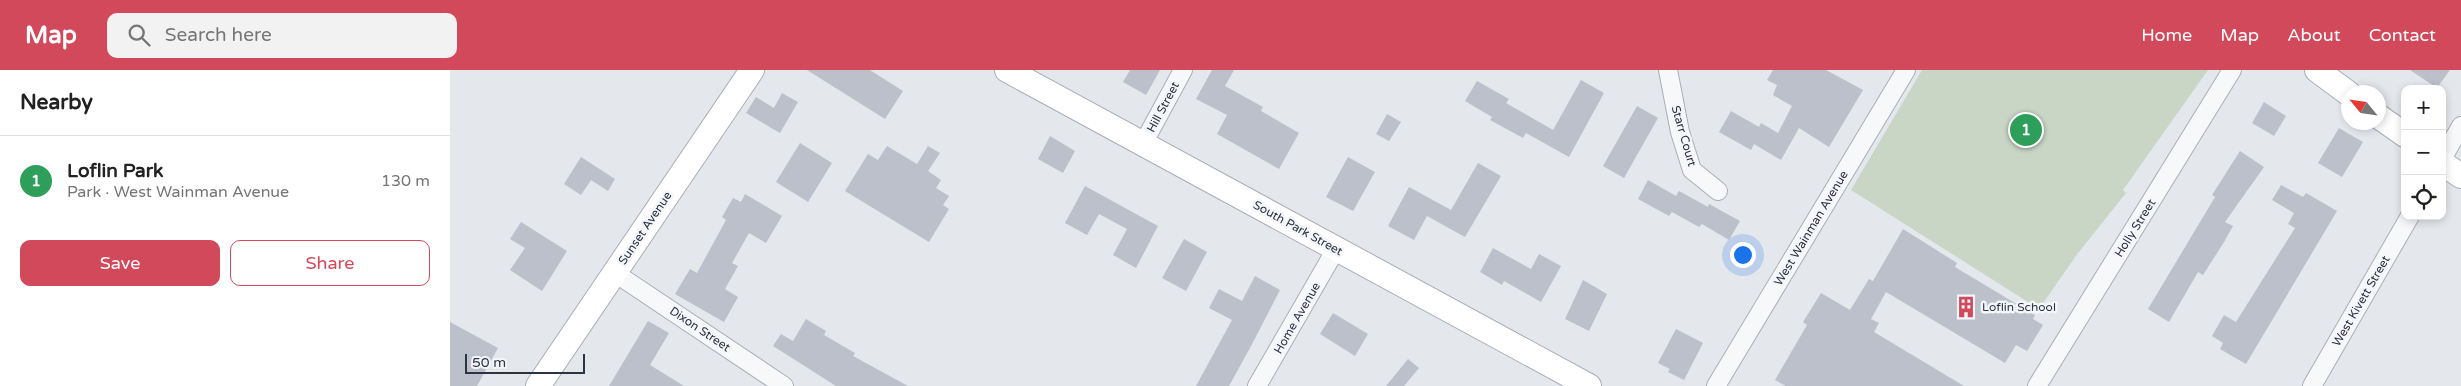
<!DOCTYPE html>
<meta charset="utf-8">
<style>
body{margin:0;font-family:"Varela Round",sans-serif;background:#f2f2f2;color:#222}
.controls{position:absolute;right:15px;top:15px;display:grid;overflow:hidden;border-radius:10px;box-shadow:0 2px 8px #0003}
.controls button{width:45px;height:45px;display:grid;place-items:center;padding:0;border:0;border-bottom:1px solid #e0e0e0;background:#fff;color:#222;font:25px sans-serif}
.compass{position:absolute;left:1891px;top:15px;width:45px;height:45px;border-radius:50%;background:#fff;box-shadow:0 2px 8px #0003;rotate:299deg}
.scale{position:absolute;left:15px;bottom:12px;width:120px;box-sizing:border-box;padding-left:5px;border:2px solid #2b3445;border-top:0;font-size:14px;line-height:18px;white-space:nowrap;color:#2b3445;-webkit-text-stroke:4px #f4f6f9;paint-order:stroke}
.you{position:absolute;left:1292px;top:184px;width:18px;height:18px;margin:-12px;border:4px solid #fff;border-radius:50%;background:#1a73e8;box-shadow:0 0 0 8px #1a73e833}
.badge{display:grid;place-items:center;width:32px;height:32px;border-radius:50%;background:#d1495b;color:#fff;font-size:16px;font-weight:700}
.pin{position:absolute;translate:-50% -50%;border:2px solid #fff;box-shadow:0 1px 5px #0006}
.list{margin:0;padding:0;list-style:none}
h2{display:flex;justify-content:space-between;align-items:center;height:65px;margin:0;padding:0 20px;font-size:21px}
h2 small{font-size:16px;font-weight:400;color:#767676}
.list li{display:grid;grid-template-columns:32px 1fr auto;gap:15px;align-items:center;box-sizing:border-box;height:90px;padding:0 20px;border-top:1px solid #e0e0e0}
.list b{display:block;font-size:19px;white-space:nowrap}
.list p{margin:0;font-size:16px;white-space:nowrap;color:#767676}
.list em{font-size:16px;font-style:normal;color:#767676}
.actions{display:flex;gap:10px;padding:15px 20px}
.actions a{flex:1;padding:11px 0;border:1px solid #d1495b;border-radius:10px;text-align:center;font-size:18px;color:#d1495b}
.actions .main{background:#d1495b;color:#fff}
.icon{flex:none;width:28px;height:28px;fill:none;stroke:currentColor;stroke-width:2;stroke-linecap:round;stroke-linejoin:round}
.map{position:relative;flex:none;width:2011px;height:316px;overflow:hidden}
header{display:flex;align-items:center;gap:30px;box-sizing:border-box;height:70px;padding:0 25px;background:#d1495b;color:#fff}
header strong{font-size:24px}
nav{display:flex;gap:28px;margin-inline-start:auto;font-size:18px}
.search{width:350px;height:45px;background:#f2f2f2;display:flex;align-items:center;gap:12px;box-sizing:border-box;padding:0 18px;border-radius:10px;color:#767676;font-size:19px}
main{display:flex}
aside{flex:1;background:#fff}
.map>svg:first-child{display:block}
</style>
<header>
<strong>Map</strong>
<div class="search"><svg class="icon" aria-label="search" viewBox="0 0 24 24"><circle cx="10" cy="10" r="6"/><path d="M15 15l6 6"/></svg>Search here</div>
<nav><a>Home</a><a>Map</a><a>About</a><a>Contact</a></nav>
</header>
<main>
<aside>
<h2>Nearby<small></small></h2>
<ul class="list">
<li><span class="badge" style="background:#2e9e5b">1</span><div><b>Loflin Park</b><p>Park · West Wainman Avenue</p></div><em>130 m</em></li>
</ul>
<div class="actions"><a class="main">Save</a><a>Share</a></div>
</aside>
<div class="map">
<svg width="2011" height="316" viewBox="0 0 2011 316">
<rect width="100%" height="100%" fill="#e4e7ec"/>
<!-- green -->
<path fill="#c9d6c5" d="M1472 0H1758L1673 120 1676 123 1628 183 1589 239 1401 120Z"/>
<!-- building -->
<path fill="#bbc0ca" d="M357 0H420L453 21 435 49Z
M680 0H710L696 25 673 12Z
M762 0H784L775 16 813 37 811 41 849 63 829 99 767 64 777 45 746 29Z
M1323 0H1376L1413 20 1379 77 1349 58 1331 90 1304 74 1301 80 1269 62 1281 41 1309 57 1311 53 1328 63 1342 36 1323 25 1327 15 1317 10Z
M1960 0H2000L1987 18Z
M1131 10 1154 23 1119 87 1076 63 1073 68 1040 50 1042 47 1015 31 1027 11 1059 29 1056 33 1103 60Z
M332 23 348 32 330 63 296 43 306 27 324 38Z
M1814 32 1836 46 1824 66 1802 53Z
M1187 36 1208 48 1174 108 1153 96Z
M937 44 951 52 939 71 926 64Z
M1889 58 1913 72 1892 107 1868 93Z
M600 66 625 81 613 103 588 89Z
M350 73 382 93 358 132 326 112Z
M437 76 467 94 478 76 490 83 478 101 491 110 486 118 499 126 493 135 499 139 479 172 395 121 418 84 428 90Z
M1790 81 1814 97 1775 152 1783 156 1774 172 1753 205 1748 202 1719 252 1698 239 1765 127 1762 125Z
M131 87 165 109 158 121 141 110 131 125 114 114Z
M898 87 925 102 903 141 876 127Z
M1028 93 1051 106 1015 167 977 146 964 170 938 156 959 117 1001 140Z
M1198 110 1226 126 1229 121 1258 137 1259 134 1290 151 1279 170 1252 154 1249 157 1222 142 1219 146 1188 129Z
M1831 115 1853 127 1856 123 1887 141 1796 294 1770 279 1773 273 1762 266 1774 245 1786 252 1845 158 1838 154 1844 143 1822 130Z
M635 116 708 156 686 198 663 185 677 159 649 144 637 165 615 153Z
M295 124 332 146 316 173 299 163 282 193 288 196 275 219 288 227 274 252 225 224 240 199 247 203 276 150 272 147 283 128 291 132Z
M71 152 117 181 92 221 60 200 75 178 60 169Z
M1453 159 1507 193 1505 197 1585 245 1583 249 1593 255 1577 281 1566 275 1555 293 1436 222 1421 249 1429 253 1424 262 1514 316H1336L1325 310 1357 255 1353 252 1371 223 1400 240 1419 209 1423 211Z
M734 169 757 182 736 221 712 208Z
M1043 178 1081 199 1089 184 1111 196 1091 232 1054 211 1052 215 1030 202Z
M805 206 830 220 800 278 779 316H746L782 250 759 238 769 219 792 231Z
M1133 210 1157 224 1139 261 1115 249Z
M883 243 918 264 905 286 870 264Z
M356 249 376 261 374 265 405 283 403 286 458 316H386L323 276 331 264 343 271Z
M198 251 219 263 200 295 234 316H159Z
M0 252 48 278 27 316H0Z
M1226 259 1253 273 1234 310 1218 302 1220 299 1208 293Z
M958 289 969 298 954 316H936Z"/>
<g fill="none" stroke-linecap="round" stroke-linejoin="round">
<!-- street casing -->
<g stroke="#a9aeb7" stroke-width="20">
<path id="street" d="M1218 0 1230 62 1242 100 1268 121
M693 74 733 0
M1992 89 2011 56
M165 203 334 316
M807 316 886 179
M1266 316 1456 0
M1587 316 1782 0
M1862 316 1960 146"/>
</g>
<!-- secondary casing -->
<g stroke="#a9aeb7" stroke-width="26">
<path id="secondary" d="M557 0 1139 316
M1867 0 1898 23
M1928 46 1955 65
M1992 93 2011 106
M88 316 302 0"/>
</g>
<!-- street -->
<use href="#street" stroke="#f7f8fa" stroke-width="18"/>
<!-- secondary -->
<use href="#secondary" stroke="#fff" stroke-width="24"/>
</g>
<!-- icons -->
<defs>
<g id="building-bare" transform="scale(1.725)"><path d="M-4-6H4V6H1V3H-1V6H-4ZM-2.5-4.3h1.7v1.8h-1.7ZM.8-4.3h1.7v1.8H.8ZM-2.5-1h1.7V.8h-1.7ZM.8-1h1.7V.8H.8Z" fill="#d1495b" stroke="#f4f6f9" stroke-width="2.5" paint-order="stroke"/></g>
</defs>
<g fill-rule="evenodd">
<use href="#building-bare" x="1516" y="237"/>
</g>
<g text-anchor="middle" stroke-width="5" stroke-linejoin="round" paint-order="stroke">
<!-- street labels -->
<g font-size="12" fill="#2b3445" stroke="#f4f6f9">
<text transform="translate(713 37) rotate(-62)" y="4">Hill Street</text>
<text transform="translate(1234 66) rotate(74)" y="4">Starr Court</text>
<text transform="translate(195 158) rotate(-56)" y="4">Sunset Avenue</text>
<text transform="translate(848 158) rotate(29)" y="4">South Park Street</text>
<text transform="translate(1361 158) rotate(-59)" y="4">West Wainman Avenue</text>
<text transform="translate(1685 158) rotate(-58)" y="4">Holly Street</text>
<text transform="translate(1911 231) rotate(-60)" y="4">West Kivett Street</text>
<text transform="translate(847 248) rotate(-60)" y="4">Home Avenue</text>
<text transform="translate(250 259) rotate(34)" y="4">Dixon Street</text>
</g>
<!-- poi labels -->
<g font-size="12" fill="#2b3445" stroke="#f4f6f9" text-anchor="start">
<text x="1532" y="241">Loflin School</text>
</g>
</g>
</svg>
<div class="controls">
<button>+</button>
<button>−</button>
<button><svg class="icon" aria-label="locate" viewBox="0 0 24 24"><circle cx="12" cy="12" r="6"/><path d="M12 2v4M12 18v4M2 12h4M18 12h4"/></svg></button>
</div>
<svg class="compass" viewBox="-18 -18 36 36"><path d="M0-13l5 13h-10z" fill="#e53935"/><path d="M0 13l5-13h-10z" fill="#767676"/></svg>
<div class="scale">50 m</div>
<div class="you"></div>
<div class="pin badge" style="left:1576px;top:60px;background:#2e9e5b">1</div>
</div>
</main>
